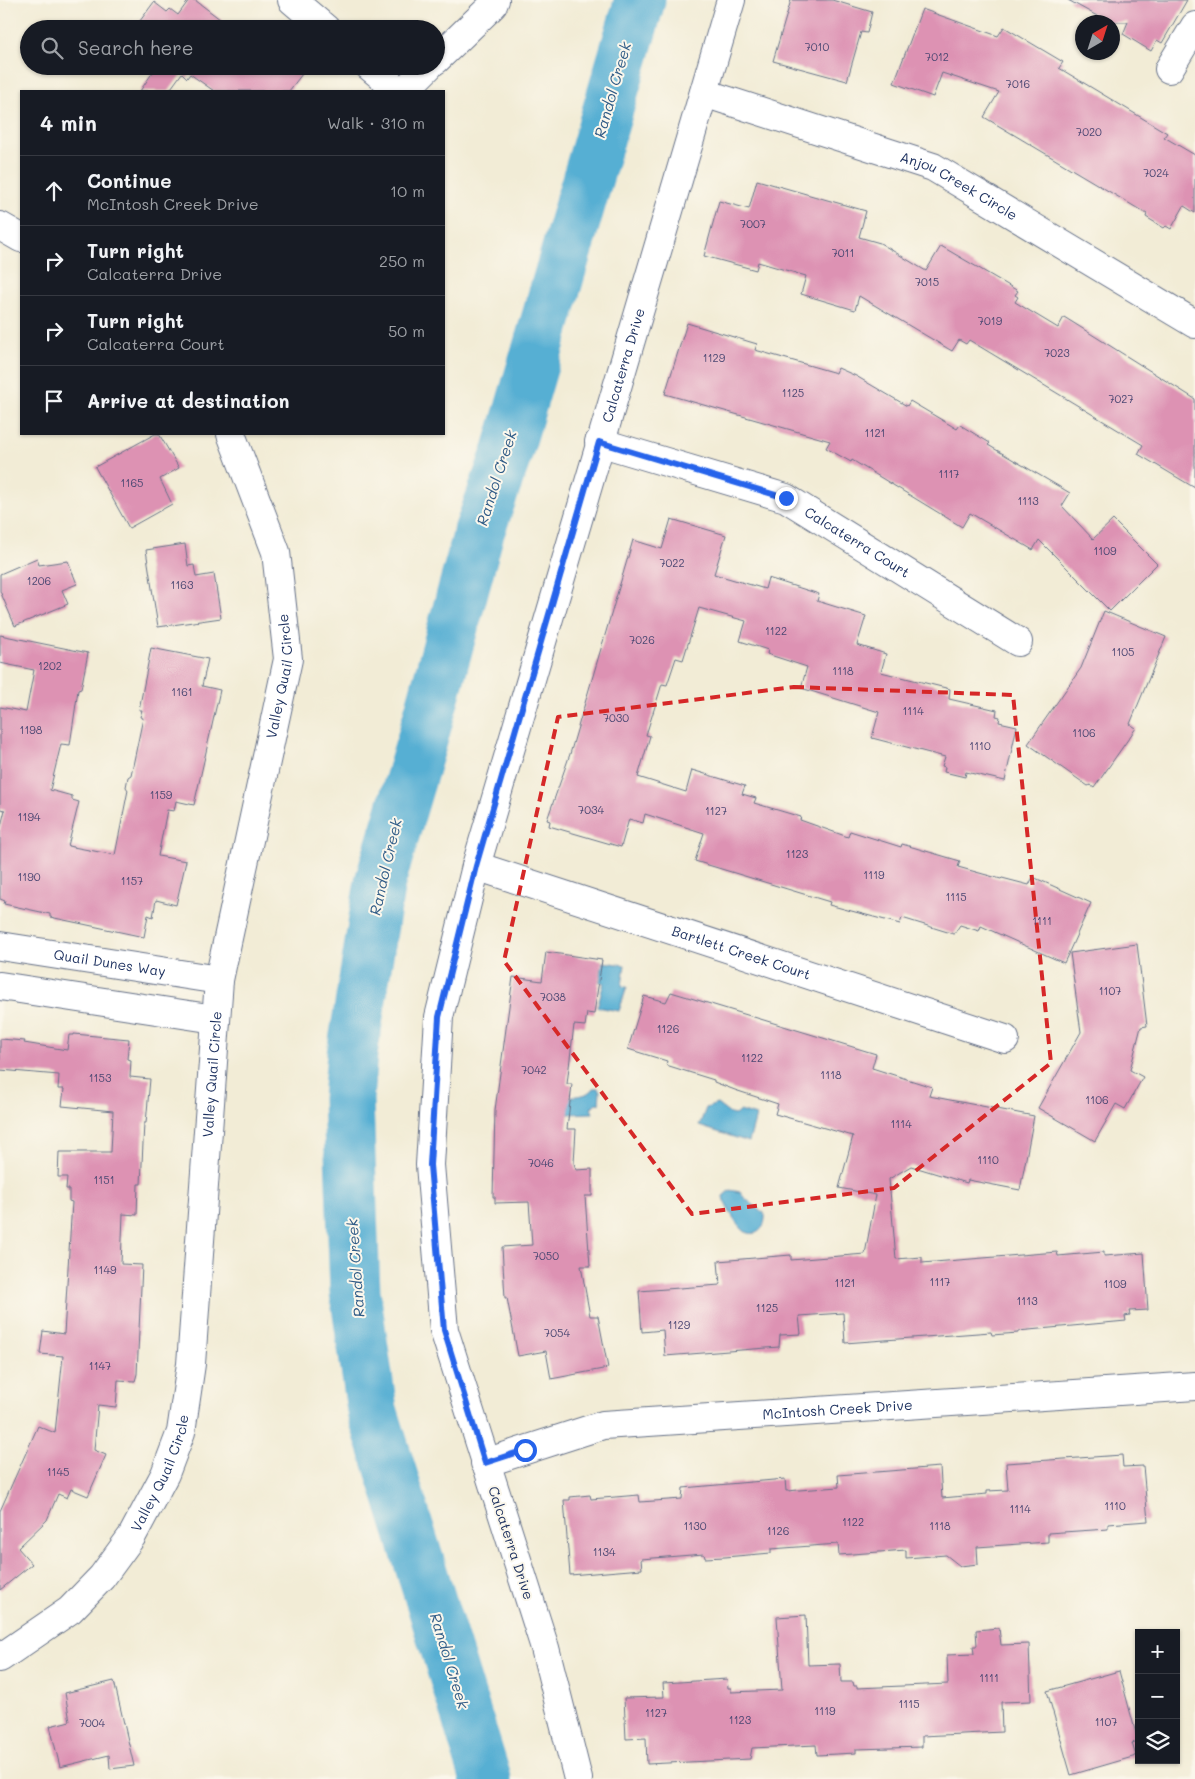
<!DOCTYPE html>
<meta charset="utf-8">
<style>
body{margin:0;font-family:Mali,sans-serif;background:#20242c;color:#f1f3f6}
.controls{position:absolute;right:15px;bottom:15px;display:grid;overflow:hidden;border-radius:0px;box-shadow:0 1px 4px #0004}
.controls button{width:45px;height:45px;display:grid;place-items:center;padding:0;border:0;border-bottom:1px solid #363941;background:#171b24;color:#f1f3f6;font:25px sans-serif}
.compass{position:absolute;left:1075px;top:15px;width:45px;height:45px;border-radius:50%;background:#171b24;box-shadow:0 1px 4px #0004;rotate:39deg}
.stop{position:absolute;width:15px;height:15px;margin:-11px;border:4px solid #2563eb;border-radius:50%;background:#fff}
.stop.end{background:#2563eb;border-color:#fff;box-shadow:0 1px 5px #0008}
.list{margin:0;padding:0;list-style:none}
h2{display:flex;justify-content:space-between;align-items:center;height:65px;margin:0;padding:0 20px;font-size:21px}
h2 small{font-size:16px;font-weight:400;color:#9ea1a6}
.list li{display:grid;grid-template-columns:32px 1fr auto;gap:15px;align-items:center;box-sizing:border-box;height:70px;padding:0 20px;border-top:1px solid #363941}
.list b{display:block;font-size:19px;white-space:nowrap}
.list p{margin:0;font-size:16px;white-space:nowrap;color:#9ea1a6}
.list em{font-size:16px;font-style:normal;color:#9ea1a6}
.icon{flex:none;width:28px;height:28px;fill:none;stroke:currentColor;stroke-width:2;stroke-linecap:round;stroke-linejoin:round}
.map{position:relative;flex:none;width:1195px;height:1779px;overflow:hidden}
.search{position:absolute;background:#171b24;box-shadow:0 1px 4px #0004;left:20px;top:20px;width:425px;height:55px;display:flex;align-items:center;gap:12px;box-sizing:border-box;padding:0 18px;border-radius:28px;color:#9ea1a6;font-size:19px}
.panel{position:absolute;background:#171b24;box-shadow:0 1px 4px #0004;left:20px;top:90px;width:425px;height:345px;border-radius:0px}
.map>svg:first-child{display:block}
</style>
<div class="map">
<svg width="1195" height="1779" viewBox="0 0 1195 1779">
<rect width="100%" height="100%" fill="#fbf7ec"/>
<filter id="ink" filterUnits="userSpaceOnUse"><feTurbulence type="fractalNoise" baseFrequency=".02" numOctaves="2"/><feDisplacementMap in="SourceGraphic" scale="10" xChannelSelector="R" yChannelSelector="G"/><feConvolveMatrix kernelMatrix="1 2 1 2 8 2 1 2 1" color-interpolation-filters="sRGB"/></filter>
<filter id="wash" filterUnits="userSpaceOnUse"><feTurbulence type="fractalNoise" baseFrequency=".0096" numOctaves="4" result="noise"/><feDisplacementMap in="SourceGraphic" scale="20" xChannelSelector="R" yChannelSelector="G"/><feGaussianBlur stdDeviation="1.12" result="paint"/><feColorMatrix in="noise" values="0 0 0 0 0 0 0 0 0 0 0 0 0 0 0 0 0 1.4 0 .05"/><feComposite in="paint" operator="in"/></filter>
<g filter="url(#wash)">
<rect width="100%" height="100%" fill="#f2ecd6"/>
<!-- water -->
<path fill="#56afd3" stroke="#386f98" d="M603 962 625 965 622 986 627 987 619 1011 597 1007 604 983 600 982Z
M593 1088H598L600 1091 599 1104 596 1103 591 1108 593 1113 567 1114 568 1098C579 1094 585 1098 593 1088Z
M717 1104 730 1114 735 1115 740 1111 756 1116 749 1142 699 1126 706 1108Z
M730 1190 740 1192C746 1202 758 1206 765 1215 766 1225 759 1238 746 1232 740 1230 723 1203 723 1196Z"/>
<g fill="none" stroke-linecap="round" stroke-linejoin="round">
<!-- river -->
<path stroke="#56afd3" stroke-width="51" d="M486 1779 372 1410 355 1292 348 1099 352 1054 380 882 423 737 479 532 508 450 640 0"/>
</g>
<g id="blocks">
<!-- building -->
<path fill="#dd92b3" d="M189 0H195L233 29H134L154 2 167 12 170 9 178 15Z
M791 0H832L872 12 867 33 861 32 847 81 773 61Z
M1068 0H1187L1162 43 1157 40 1151 51 1123 34 1128 22H1108Z
M922 9 998 36 1004 27 1063 62 1059 68 1167 133 1164 137 1195 155V213L1184 206 1171 229 1166 226 1164 228 1146 217 1147 214 984 117 999 92 942 73 933 97 894 83Z
M157 66H291L302 74 289 91H214L190 74 187 78 182 73 169 91H140Z
M757 180 866 211 859 237 880 243 926 271 941 246 1018 291 1015 295 1018 297 1015 302 1058 328 1064 317 1195 399V488L1138 454 1143 445 969 340 966 344 959 340 952 351 859 296 855 310 801 294 806 276 758 262 756 270 704 256 719 201 749 209Z
M687 323 757 344 755 350 836 373 838 368 856 376 907 406 910 401 957 429 960 425 990 443 988 445 1070 493 1062 506 1093 539 1113 520 1157 564 1110 611 1039 540 1033 550 970 513 962 527 852 460 851 462 826 448 830 441 665 394Z
M155 434H159L179 468 160 479 172 504 129 528 95 467Z
M671 519 726 535 714 574 765 589 768 578 819 594 817 601 866 616 857 645 886 654 881 672 950 689 949 699 997 710 996 716 1000 717 999 722 1017 726 1005 781 966 772 965 777 944 772 945 767 942 766 945 757 872 738 879 712 801 688 807 667 767 654 768 650 740 641 746 621 699 608 683 660 676 658 667 685 662 684 646 735 650 736 638 777 686 792 692 770 745 786 742 794 756 798 754 803 801 817 800 820 848 837 850 831 901 847 902 844 960 861 958 867 1001 879 1002 878 1029 885 1033 877 1091 903 1064 963 981 926 979 931 960 925 954 934 902 918 900 924 829 905 830 902 695 861 704 833 645 814 643 823 629 819 621 847 549 826 550 821 547 820 570 754 633 540 662 549Z
M185 544 188 566 194 565 196 577 214 574 221 618 158 627 146 550Z
M37 558 39 565 68 561 77 584 62 590 68 604 15 626 0 591V574Z
M1104 611 1166 637 1130 724 1136 728 1094 788 1090 785 1088 786 1028 744 1081 668Z
M0 635 88 653 81 689 78 690 70 745 61 744 50 790 72 796V800L79 802 68 846 115 855 128 790 126 787 128 777 131 775 143 718 140 717 142 710H139L151 648 208 659 202 686 220 690 194 805 176 801 174 811 167 810 158 856 186 861 176 905 156 900 153 917 148 915 144 937 50 917V914L4 904 5 901 0 899V830L5 810 0 809V707L26 712 34 670 0 663Z
M1137 944 1147 1026 1141 1027 1130 1070 1143 1077 1125 1109 1116 1104 1095 1141 1038 1108 1081 1032 1070 953Z
M546 952 602 960 594 1014 587 1013 585 1026 574 1025 567 1084H572L567 1129H576L574 1163 576 1170 592 1169V1196H585L590 1266H581L590 1316H598L608 1368 551 1379 546 1351 518 1356 507 1298H505L502 1247 532 1245 529 1202 495 1203V1197H493L495 1110 513 977 542 981Z
M671 992 876 1054 872 1068 932 1087 929 1096 1034 1116 1020 1190 968 1180 967 1183 911 1166 889 1179 896 1259 922 1257V1263L1057 1252 1058 1256 1104 1252V1256L1144 1253 1148 1310 1129 1311 1130 1315 1125 1316 1126 1321 1018 1331V1333L992 1335 991 1332 845 1343 843 1313 799 1316 801 1334 780 1335 779 1347 665 1356 663 1330 642 1332 639 1291 720 1285 718 1261 791 1255V1260L865 1254 876 1195 839 1188 853 1136 775 1114 778 1104 735 1090 714 1082V1080L666 1065 667 1061 628 1049 644 996 666 1002Z
M74 1034 129 1039 127 1059 131 1060 130 1077 150 1079 146 1123H144L141 1184H138L137 1215 123 1214 121 1264 142 1265 137 1374 135 1381 118 1380 116 1407 98 1405 94 1450 106 1455 88 1496 71 1489 67 1498 58 1494 47 1520 18 1548 32 1564 0 1590V1511L38 1426 55 1433 63 1356 40 1354 43 1331 64 1334 72 1202 69 1201V1189H66L67 1177H58L59 1152H111L113 1111 62 1106 64 1089H58L59 1075 0 1070V1039L25 1041 24 1043 67 1050 69 1035H74Z
M1122 1455 1123 1467 1143 1466 1148 1521 1108 1524V1529L1048 1533V1542L977 1547 978 1564 960 1566 946 1555 906 1558V1550L839 1555 838 1544 771 1549V1553L725 1557 705 1558 704 1554 641 1559 642 1569 570 1575 564 1500H570V1497L590 1495 591 1499 639 1495 640 1502 682 1499 683 1488 785 1479 786 1491 839 1487 838 1475 940 1467 942 1498 987 1494V1491L1008 1490 1006 1463Z
M806 1615 808 1665 840 1664 841 1682H853L854 1686H857V1688L948 1684 947 1655 974 1654 973 1646H977L976 1630 999 1628 1001 1645 1029 1644 1031 1701 1001 1702 1002 1732 922 1736V1747L856 1749V1753L817 1755 816 1745 752 1748 750 1759 647 1764 646 1738 626 1739 624 1698 664 1697 663 1683 727 1679 728 1688H731V1692L782 1690 777 1617Z
M1119 1671 1138 1741 1132 1743 1136 1756 1071 1775 1047 1691Z
M114 1681 134 1766 110 1769 109 1755 60 1767 50 1726 70 1721 65 1693Z"/>
</g>
</g>
<g filter="url(#ink)">
<use href="#blocks" fill-opacity="0" stroke="#667188" stroke-width="1"/>
<g fill="none" stroke-linecap="round" stroke-linejoin="round">
<!-- minor casing -->
<g stroke="#667188" stroke-width="30">
<g id="minor">
<path d="M292 0 326 29"/>
<path d="M436 60 493 5 495 0"/>
<path d="M369 66 399 91"/>
<path d="M1169 69 1195 26"/>
<path d="M404 91 429 66"/>
<path id="s1" d="M704 93 933 167 1195 324"/>
<path d="M0 226 21 238"/>
<path id="s2" d="M599 442 786 498 1018 642"/>
<path id="s3" d="M476 866 1005 1039"/>
<path id="s4" d="M0 946 219 980"/>
<path d="M0 986 215 1019"/>
<path id="s5" d="M485 1463 603 1425 1195 1386"/>
<path id="s6" d="M0 1658 70 1610 102 1577 132 1536 165 1474 181 1432 191 1364 219 980 288 659 276 552 231 434"/>
<path id="s7" d="M578 1779 545 1648 444 1330 430 1165 439 1017 476 866 731 0"/>
</g>
</g>
<!-- minor -->
<use href="#minor" stroke="#fff" stroke-width="28"/>
</g>
</g>
<g fill="none" stroke-linecap="round" stroke-linejoin="round" filter="url(#ink)">
<!-- route -->
<path stroke="#2563eb" stroke-width="6" d="M525 1450 485 1463 444 1330 430 1165 439 1017 476 866 599 442 786 498"/>
</g>
<!-- marked area -->
<path fill="none" stroke="#d62828" stroke-width="4" stroke-dasharray="10 6" stroke-linejoin="round" d="M794 687 1013 695 1051 1063 894 1188 692 1214 504 961 558 717Z"/>
<g text-anchor="middle" stroke-width="4" stroke-linejoin="round" paint-order="stroke">
<!-- number labels -->
<g font-size="11" fill="#4c4873">
<text x="817" y="51">7010</text>
<text x="937" y="61">7012</text>
<text x="1018" y="88">7016</text>
<text x="1089" y="136">7020</text>
<text x="1156" y="177">7024</text>
<text x="753" y="228">7007</text>
<text x="843" y="257">7011</text>
<text x="927" y="286">7015</text>
<text x="990" y="325">7019</text>
<text x="1057" y="357">7023</text>
<text x="714" y="362">1129</text>
<text x="793" y="397">1125</text>
<text x="1121" y="403">7027</text>
<text x="875" y="437">1121</text>
<text x="949" y="478">1117</text>
<text x="132" y="487">1165</text>
<text x="1028" y="505">1113</text>
<text x="1105" y="555">1109</text>
<text x="672" y="567">7022</text>
<text x="39" y="585">1206</text>
<text x="182" y="589">1163</text>
<text x="776" y="635">1122</text>
<text x="642" y="644">7026</text>
<text x="1123" y="656">1105</text>
<text x="50" y="670">1202</text>
<text x="843" y="675">1118</text>
<text x="182" y="696">1161</text>
<text x="913" y="715">1114</text>
<text x="616" y="722">7030</text>
<text x="31" y="734">1198</text>
<text x="1084" y="737">1106</text>
<text x="980" y="750">1110</text>
<text x="161" y="799">1159</text>
<text x="591" y="814">7034</text>
<text x="716" y="815">1127</text>
<text x="29" y="821">1194</text>
<text x="797" y="858">1123</text>
<text x="874" y="879">1119</text>
<text x="29" y="881">1190</text>
<text x="132" y="885">1157</text>
<text x="956" y="901">1115</text>
<text x="1042" y="925">1111</text>
<text x="1110" y="995">1107</text>
<text x="553" y="1001">7038</text>
<text x="668" y="1033">1126</text>
<text x="752" y="1062">1122</text>
<text x="534" y="1074">7042</text>
<text x="831" y="1079">1118</text>
<text x="100" y="1082">1153</text>
<text x="1097" y="1104">1106</text>
<text x="901" y="1128">1114</text>
<text x="988" y="1164">1110</text>
<text x="541" y="1167">7046</text>
<text x="104" y="1184">1151</text>
<text x="546" y="1260">7050</text>
<text x="105" y="1274">1149</text>
<text x="940" y="1286">1117</text>
<text x="845" y="1287">1121</text>
<text x="1115" y="1288">1109</text>
<text x="1027" y="1305">1113</text>
<text x="767" y="1312">1125</text>
<text x="679" y="1329">1129</text>
<text x="557" y="1337">7054</text>
<text x="100" y="1370">1147</text>
<text x="58" y="1476">1145</text>
<text x="1115" y="1510">1110</text>
<text x="1020" y="1513">1114</text>
<text x="853" y="1526">1122</text>
<text x="695" y="1530">1130</text>
<text x="940" y="1530">1118</text>
<text x="778" y="1535">1126</text>
<text x="604" y="1556">1134</text>
<text x="989" y="1682">1111</text>
<text x="909" y="1708">1115</text>
<text x="825" y="1715">1119</text>
<text x="656" y="1717">1127</text>
<text x="740" y="1724">1123</text>
<text x="1106" y="1726">1107</text>
<text x="92" y="1727">7004</text>
</g>
<!-- street labels -->
<g font-size="14" fill="#1b2f5e" stroke="#fbf7ec">
<text dy="5" stroke="none"><textPath href="#s1" startOffset="272">Anjou Creek Circle</textPath></text>
<text dy="5" stroke="none"><textPath href="#s7" startOffset="1460">Calcaterra Drive</textPath></text>
<text dy="5" stroke="none"><textPath href="#s2" startOffset="279">Calcaterra Court</textPath></text>
<text dy="5" stroke="none"><textPath href="#s6" startOffset="1061">Valley Quail Circle</textPath></text>
<text dy="5" stroke="none"><textPath href="#s3" startOffset="279">Bartlett Creek Court</textPath></text>
<text dy="5" stroke="none"><textPath href="#s4" startOffset="111">Quail Dunes Way</textPath></text>
<text dy="5" stroke="none"><textPath href="#s6" startOffset="656">Valley Quail Circle</textPath></text>
<text dy="5" stroke="none"><textPath href="#s5" startOffset="359">McIntosh Creek Drive</textPath></text>
<text dy="5" stroke="none"><textPath href="#s6" startOffset="251">Valley Quail Circle</textPath></text>
<text transform="translate(511 1543) rotate(72)" y="5">Calcaterra Drive</text>
</g>
<!-- water labels -->
<g font-size="15" font-style="italic" fill="#305c87" stroke="#fbf7ec">
<text transform="translate(613 90) rotate(-74)" y="5">Randol Creek</text>
<text transform="translate(497 478) rotate(-72)" y="5">Randol Creek</text>
<text transform="translate(386 867) rotate(-77)" y="5">Randol Creek</text>
<text transform="translate(356 1268) rotate(-94)" y="5">Randol Creek</text>
<text transform="translate(449 1661) rotate(73)" y="5">Randol Creek</text>
</g>
</g>
</svg>
<div class="controls">
<button>+</button>
<button>−</button>
<button><svg class="icon" aria-label="layers" viewBox="0 0 24 24"><path d="M12 4l9 5-9 5-9-5zM3 14l9 5 9-5"/></svg></button>
</div>
<svg class="compass" viewBox="-18 -18 36 36"><path d="M0-13l5 13h-10z" fill="#e53935"/><path d="M0 13l5-13h-10z" fill="#9ea1a6"/></svg>
<div class="stop" style="left:525px;top:1450px"></div>
<div class="stop end" style="left:786px;top:498px"></div>
<div class="search"><svg class="icon" aria-label="search" viewBox="0 0 24 24"><circle cx="10" cy="10" r="6"/><path d="M15 15l6 6"/></svg>Search here</div>
<section class="panel">
<h2>4 min<small>Walk · 310 m</small></h2>
<ul class="list">
<li><svg class="icon" aria-label="ahead" viewBox="0 0 24 24"><path d="M12 20V5M6 11l6-6 6 6"/></svg><div><b>Continue</b><p>McIntosh Creek Drive</p></div><em>10 m</em></li>
<li><svg class="icon" aria-label="right" viewBox="0 0 24 24"><path d="M7 20v-9h11M14 6l5 5-5 5"/></svg><div><b>Turn right</b><p>Calcaterra Drive</p></div><em>250 m</em></li>
<li><svg class="icon" aria-label="right" viewBox="0 0 24 24"><path d="M7 20v-9h11M14 6l5 5-5 5"/></svg><div><b>Turn right</b><p>Calcaterra Court</p></div><em>50 m</em></li>
<li><svg class="icon" aria-label="arrive" viewBox="0 0 24 24"><path d="M6 21V4h12l-3 4 3 4H6"/></svg><div><b>Arrive at destination</b></div></li>
</ul>
</section>
</div>
